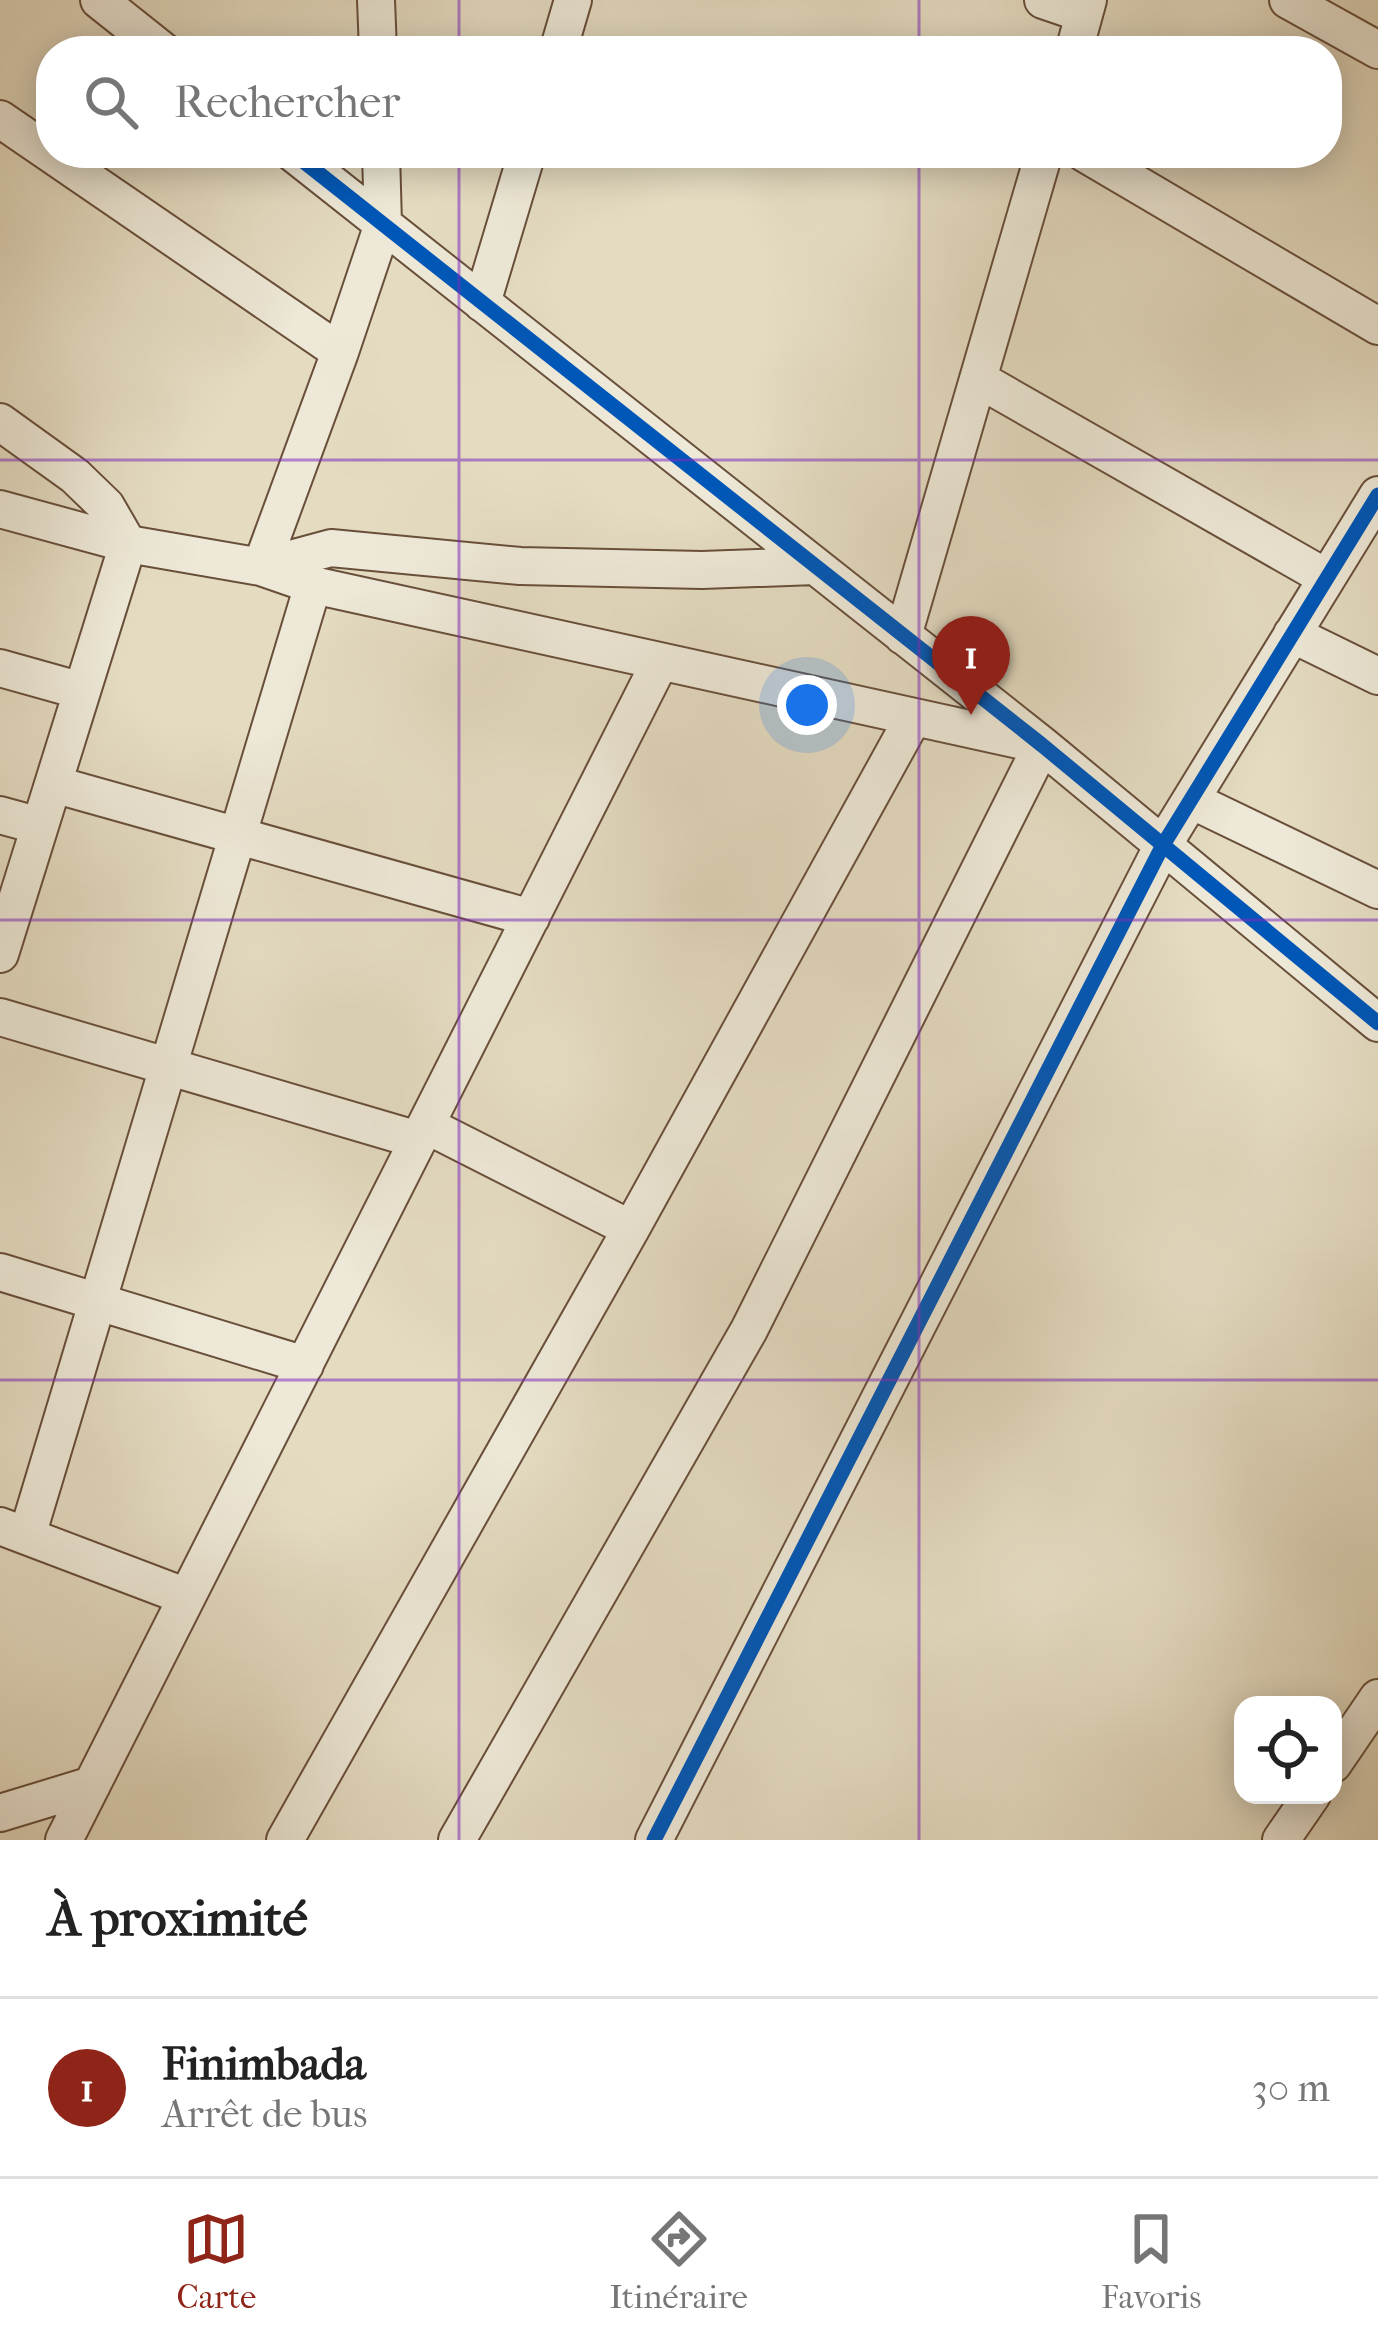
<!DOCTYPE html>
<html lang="fr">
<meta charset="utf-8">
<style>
body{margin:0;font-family:"IM FELL French Canon",serif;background:#f2f2f2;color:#222}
.controls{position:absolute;right:36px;bottom:36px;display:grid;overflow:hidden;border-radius:24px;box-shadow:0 6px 30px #0003}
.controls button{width:108px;height:108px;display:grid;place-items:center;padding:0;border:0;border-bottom:3px solid #e0e0e0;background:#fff;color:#222;font:60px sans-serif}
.you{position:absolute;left:807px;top:705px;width:42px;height:42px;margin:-30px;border:9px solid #fff;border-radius:50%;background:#1a73e8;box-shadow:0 0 0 18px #1a73e833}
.badge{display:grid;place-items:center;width:78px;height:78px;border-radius:50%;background:#8f2418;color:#fff;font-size:39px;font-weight:700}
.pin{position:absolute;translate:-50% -99px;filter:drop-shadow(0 3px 6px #0008)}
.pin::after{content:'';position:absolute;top:63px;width:42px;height:36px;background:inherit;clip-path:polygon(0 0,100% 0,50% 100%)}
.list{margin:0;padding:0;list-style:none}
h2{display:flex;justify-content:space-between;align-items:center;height:156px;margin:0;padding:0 48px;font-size:51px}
h2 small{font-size:39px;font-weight:400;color:#767676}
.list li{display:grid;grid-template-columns:78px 1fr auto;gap:36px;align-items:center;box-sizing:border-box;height:180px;padding:0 48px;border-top:3px solid #e0e0e0}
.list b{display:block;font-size:45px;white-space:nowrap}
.list p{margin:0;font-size:39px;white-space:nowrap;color:#767676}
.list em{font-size:39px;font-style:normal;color:#767676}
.icon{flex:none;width:66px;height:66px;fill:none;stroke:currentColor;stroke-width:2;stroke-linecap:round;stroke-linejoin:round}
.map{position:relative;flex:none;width:1378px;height:1840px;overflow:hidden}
.search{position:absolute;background:#fff;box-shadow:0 6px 30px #0003;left:36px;right:36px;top:36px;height:132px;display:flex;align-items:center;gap:30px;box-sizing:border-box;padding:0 42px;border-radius:48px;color:#767676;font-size:45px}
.sheet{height:336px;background:#fff}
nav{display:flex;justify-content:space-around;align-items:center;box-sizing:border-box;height:168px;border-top:3px solid #e0e0e0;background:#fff;font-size:33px;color:#767676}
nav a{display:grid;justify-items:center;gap:6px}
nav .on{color:#8f2418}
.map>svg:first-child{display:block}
</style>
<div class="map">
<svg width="1378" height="1840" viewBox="0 0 1378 1840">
<rect width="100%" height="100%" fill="#e4dbc1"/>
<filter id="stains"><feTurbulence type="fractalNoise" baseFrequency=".00167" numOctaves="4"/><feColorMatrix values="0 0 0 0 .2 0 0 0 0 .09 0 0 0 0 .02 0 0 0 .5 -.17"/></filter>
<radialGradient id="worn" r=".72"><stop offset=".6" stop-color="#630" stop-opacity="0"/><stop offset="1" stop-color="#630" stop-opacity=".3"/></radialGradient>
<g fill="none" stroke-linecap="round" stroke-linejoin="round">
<!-- minor casing -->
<g stroke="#694f3a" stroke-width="40">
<path id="minor" d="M99 0 163 51
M376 0 378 51
M1043 0 1084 14
M1288 0 1378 50
M558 51 573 0
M1074 51 1088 0
M0 119 340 352
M293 153 1042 745 1378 1023
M1084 153 1378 326
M482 303 527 153
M978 379 1327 578
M0 422 75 476 106 506 128 544 0 954
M0 509 128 544 261 567 313 585 1033 743
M261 567 331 548 520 566 702 570 815 566
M261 567 340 352 383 224 381 153
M1292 634 1378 676
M903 636 1044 153
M0 668 82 691
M53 784 531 918
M1191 800 1378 890
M0 815 40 826
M0 1017 418 1140
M426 1125 631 1229
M0 1272 305 1365
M0 1526 187 1597
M27 1536 313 585
M1333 1764 1378 1698
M0 1813 92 1785
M64 1840 660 662
M285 1840 631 1229 913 718
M457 1840 749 1330 1042 745
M654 1840 1163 845 1378 495
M1281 1840 1312 1795"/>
</g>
<!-- minor -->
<use href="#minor" stroke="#ede8d7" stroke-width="36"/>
<!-- cycleway casing -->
<g stroke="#ede8d7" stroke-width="22">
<path id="cycleway" d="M293 153 1042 745 1378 1023
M654 1840 1163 845 1378 495"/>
</g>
<!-- cycleway -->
<use href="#cycleway" stroke="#0057b8" stroke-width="15"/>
</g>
<!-- grid -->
<path fill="none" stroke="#7b2cbf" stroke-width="3" stroke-opacity="0.55" d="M459 0V51M919 0V51M459 153V1840M919 153V1840M0 460H1378M0 920H1378M0 1380H1378"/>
<rect width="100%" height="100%" filter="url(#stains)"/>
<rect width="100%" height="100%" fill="url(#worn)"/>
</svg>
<div class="controls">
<button><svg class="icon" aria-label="locate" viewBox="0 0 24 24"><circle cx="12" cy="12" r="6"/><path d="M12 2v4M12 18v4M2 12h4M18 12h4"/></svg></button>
</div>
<div class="you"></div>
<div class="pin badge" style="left:971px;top:715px">1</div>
<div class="search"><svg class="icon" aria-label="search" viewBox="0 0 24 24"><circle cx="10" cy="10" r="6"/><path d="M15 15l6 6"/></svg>Rechercher</div>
</div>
<section class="sheet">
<h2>À proximité<small></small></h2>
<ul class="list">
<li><span class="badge">1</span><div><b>Finimbada</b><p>Arrêt de bus</p></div><em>30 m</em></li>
</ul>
</section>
<nav>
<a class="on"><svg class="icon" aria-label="map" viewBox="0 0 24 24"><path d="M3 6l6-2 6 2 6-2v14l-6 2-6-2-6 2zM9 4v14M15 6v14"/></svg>Carte</a>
<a><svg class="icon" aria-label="directions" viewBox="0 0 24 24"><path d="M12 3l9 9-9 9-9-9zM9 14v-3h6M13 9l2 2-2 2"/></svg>Itinéraire</a>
<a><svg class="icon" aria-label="saved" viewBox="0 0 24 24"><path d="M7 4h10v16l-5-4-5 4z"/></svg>Favoris</a>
</nav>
